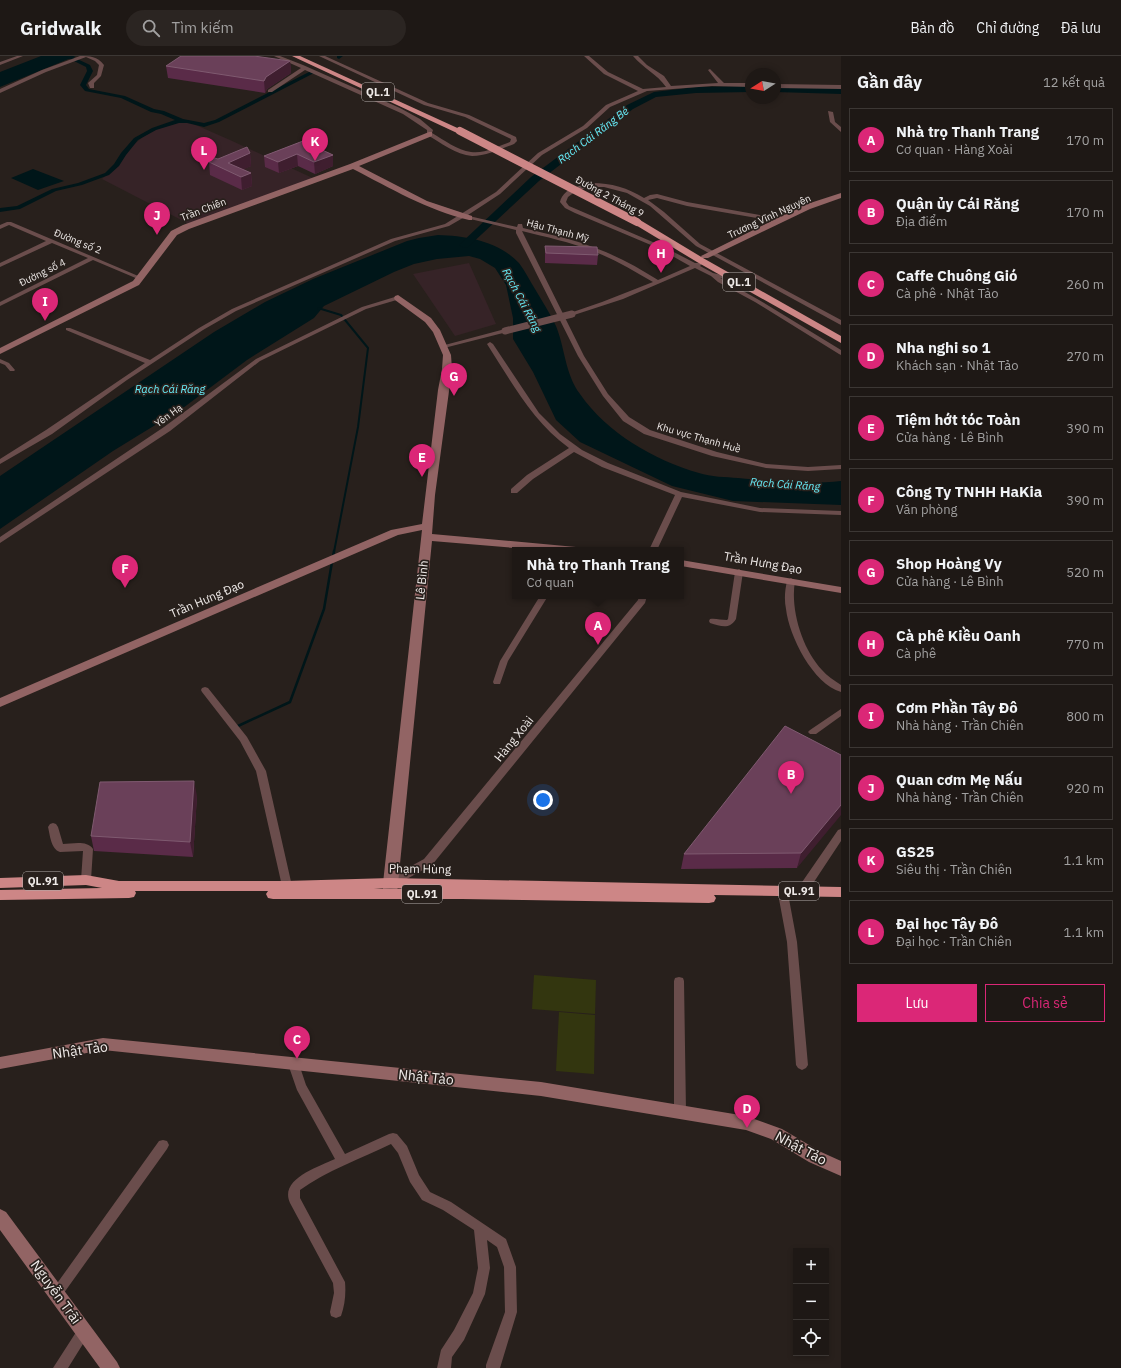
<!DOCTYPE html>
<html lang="vi">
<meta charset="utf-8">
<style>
body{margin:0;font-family:"IBM Plex Sans",sans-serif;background:#2b2522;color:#f1f3f6}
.controls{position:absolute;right:12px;bottom:12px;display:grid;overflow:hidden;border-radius:0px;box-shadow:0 2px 6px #0003}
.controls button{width:36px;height:36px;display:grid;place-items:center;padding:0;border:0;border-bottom:1px solid #3c3734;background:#1e1815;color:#f1f3f6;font:20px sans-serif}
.compass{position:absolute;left:745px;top:12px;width:36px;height:36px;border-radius:50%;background:#1e1815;box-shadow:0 2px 6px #0003;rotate:259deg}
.you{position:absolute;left:543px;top:744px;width:14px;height:14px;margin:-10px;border:3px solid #fff;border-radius:50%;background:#1a73e8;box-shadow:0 0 0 6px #1a73e833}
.badge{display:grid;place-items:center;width:26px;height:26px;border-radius:50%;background:#db2777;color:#fff;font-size:13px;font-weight:700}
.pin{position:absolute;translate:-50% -33px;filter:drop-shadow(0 1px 2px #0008)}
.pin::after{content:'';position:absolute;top:21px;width:14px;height:12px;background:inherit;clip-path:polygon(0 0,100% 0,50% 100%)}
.popup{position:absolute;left:512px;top:491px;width:172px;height:52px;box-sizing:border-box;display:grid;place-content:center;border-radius:0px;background:#1e1815;filter:drop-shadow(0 1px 3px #0005);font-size:13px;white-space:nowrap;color:#a1a0a0}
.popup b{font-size:15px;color:#f1f3f6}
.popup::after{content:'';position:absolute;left:50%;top:100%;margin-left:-8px;border:8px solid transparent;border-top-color:#1e1815}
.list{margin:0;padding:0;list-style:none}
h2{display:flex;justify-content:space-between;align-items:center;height:52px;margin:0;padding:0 16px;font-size:17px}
h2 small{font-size:13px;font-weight:400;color:#a1a0a0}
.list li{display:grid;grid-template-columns:26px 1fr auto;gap:12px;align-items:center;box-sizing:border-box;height:64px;margin:0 8px 8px;padding:0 8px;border:1px solid #3c3734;border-radius:0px}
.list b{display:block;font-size:15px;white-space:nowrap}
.list p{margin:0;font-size:13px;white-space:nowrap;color:#a1a0a0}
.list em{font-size:13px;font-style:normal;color:#a1a0a0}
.actions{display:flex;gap:8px;padding:12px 16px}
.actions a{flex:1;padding:9px 0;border:1px solid #db2777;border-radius:0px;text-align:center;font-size:14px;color:#db2777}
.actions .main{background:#db2777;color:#fff}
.icon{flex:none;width:22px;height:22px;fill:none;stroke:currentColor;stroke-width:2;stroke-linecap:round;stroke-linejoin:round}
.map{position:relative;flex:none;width:841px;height:1312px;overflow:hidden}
header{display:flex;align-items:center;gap:24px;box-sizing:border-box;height:56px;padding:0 20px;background:#1e1815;border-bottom:1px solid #3c3734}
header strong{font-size:19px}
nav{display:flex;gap:22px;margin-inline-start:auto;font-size:14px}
.search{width:280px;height:36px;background:#2b2522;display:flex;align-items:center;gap:10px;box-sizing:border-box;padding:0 14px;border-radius:22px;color:#a1a0a0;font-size:15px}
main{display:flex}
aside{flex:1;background:#1e1815}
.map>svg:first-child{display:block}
</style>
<header>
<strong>Gridwalk</strong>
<div class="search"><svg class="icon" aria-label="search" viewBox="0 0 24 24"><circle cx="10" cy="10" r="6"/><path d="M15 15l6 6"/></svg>Tìm kiếm</div>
<nav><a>Bản đồ</a><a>Chỉ đường</a><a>Đã lưu</a></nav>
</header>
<main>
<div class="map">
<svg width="841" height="1312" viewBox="0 0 841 1312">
<rect width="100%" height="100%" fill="#28201c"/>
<!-- education -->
<path fill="#362327" d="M189 66 230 84 317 124 191 169 102 123 121 105 131 91 144 80 159 72 176 67Z
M469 207 496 268 455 280 413 218Z"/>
<!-- green -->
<path fill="#33360f" d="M534 919 596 924 595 958 532 953Z
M559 956 595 959 594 1018 556 1015Z"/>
<!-- water -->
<path fill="#001619" d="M41 0H76L0 31V16Z
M33 113 64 125 38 134 11 122Z
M438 179C467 180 498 185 519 207 525 215 530 225 535 233 542 245 550 257 556 270 565 292 565 318 580 338 607 377 654 404 699 417 711 421 726 421 738 422 772 425 807 429 841 425V449L733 445 672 430 580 386 556 364 533 316 513 283V262L506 229 495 212 480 203 469 200 437 203 414 208 394 216 324 250 314 262 247 304 183 352 113 395 0 473V420L214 276 265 246 313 223 407 185 419 182Z"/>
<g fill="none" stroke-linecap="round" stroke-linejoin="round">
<!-- stream-far1 -->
<path stroke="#001619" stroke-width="2" d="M318 252 341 259 368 292 358 371 334 496"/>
<!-- stream -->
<path stroke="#001619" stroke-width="2.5" d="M333 501 334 495
M238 670 290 646 324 553 332 506"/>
<!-- canal -->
<path fill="#001619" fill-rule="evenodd" d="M64 0H71L90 9 93 15 86 29 89 33 125 40 154 53 164 55 183 63 204 67 215 64 309 16 314 17 219 66 204 71 187 67H179L156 74 138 84 126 99 119 110 109 119 82 129 56 135 20 153 0 156V152L17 150 52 133 78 127 105 117 114 108 121 97 134 82 152 72 175 64 161 58 151 56 121 42 85 35 80 29 87 15 86 11Z
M337 0H343L339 3 337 2Z"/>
<!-- river -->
<path fill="#001619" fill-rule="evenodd" d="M751 30V36L696 37 656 41 633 53 539 125 468 191 464 192 459 189 531 121 627 49 654 36 696 31Z
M775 30 841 32V38L775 36Z"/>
<!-- street -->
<path fill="#6a4d4c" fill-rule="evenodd" d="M17 0H23L0 9V6Z
M80 0C90 0 97 0 104 9L101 20 94 27V32H90L88 27 97 19 99 9 95 5 86 1 46 16 0 37V33L42 14Z
M274 0H280L303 9 400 52 420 63 433 74 432 77C444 84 457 94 471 96 484 98 499 90 510 86L511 83 465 61 424 49 319 0H325L428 47 469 59 516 81 517 85 514 88C501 93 486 100 472 100 456 99 440 86 427 79V74L403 58 305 14 272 36H268V34L301 12Z
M584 0H589L608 16 643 33 666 31C657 18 643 12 633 0H638L647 9 664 20 671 30 718 27 708 14 710 13 724 27H751V31L712 30 647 35 610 51 587 72 542 99 500 138 468 159 449 170 395 185 236 255 203 274 127 324 52 378 0 408V403L46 374 145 307 66 274V272H70L150 304 199 272 232 253 391 183 445 168 496 136 538 97 583 70 606 49 638 35 604 18Z
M775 28 841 29V33L775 32Z
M828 55 833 56 835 66 841 71V76L830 66Z
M592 127C611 127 628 132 644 142L650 139 657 138 687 146 782 163 783 164 780 166 687 150 657 142 648 144 664 156 700 188 841 264V269L839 268 696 190 650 150 627 137 604 131H592L576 135 568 141 566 146 569 150 662 190 695 207H701L702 208 700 210 713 217 735 222 736 223 733 225 720 222 759 244 841 294V299L839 298 755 246 718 226 711 220 695 212 623 243 574 259H570V257L602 246 653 226C634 215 614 203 593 195 570 186 546 181 522 175L584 300 608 338 629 361 650 374 717 396 766 408 808 411 841 409V413L808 415 766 412 712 400 644 378 623 365 603 340 578 300 516 177V174L466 162 469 160 517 171 518 168H522L523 172C548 178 573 183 598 193 619 201 639 212 658 224L690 210 658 192 575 157 565 152 560 146C564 131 580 130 592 127Z
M7 166H11L143 222 138 223 93 204 0 250V246L88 202 52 187 0 211V207L46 185 9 169 0 173V169Z
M398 240 401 242 400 243 366 253 260 305 170 375 0 487V481L164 371 256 303 362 251Z
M505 273 507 274V276L444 292 441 290Z
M490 286 493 288 539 357 560 378 582 394 608 407 681 436 760 452 841 455V459L760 456 682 441 657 494H649L675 439 602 411 574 396 533 423 517 437H511V433L527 419 569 392C532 365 511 325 487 288Z
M0 303 9 307 15 314 14 315H10L5 309 0 307Z
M739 513 743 516 736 563C729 574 721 570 710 567L709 565 710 563C715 562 721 564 727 564L728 563 735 516Z
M791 522 795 525C790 553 802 593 822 614 827 620 834 624 841 629V636C813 628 789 580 786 553 784 543 785 534 787 525Z
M540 540H548L508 605 500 628H494L493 626 500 605Z
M639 540H647L645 547 432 809 394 830 390 831 386 830 385 827 386 824 424 803 638 544Z
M205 631 208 632 247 681 266 715 292 830 291 833 287 834 283 833 282 830 256 715 240 685 202 636 201 634 202 632Z
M841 653V660L816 678H810L808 676 810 674Z
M53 767 56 768 58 771 63 788C72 788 87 784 93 793L91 824 90 827 86 828 82 827 81 824 83 795 60 796C51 793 50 779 48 771L50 768Z
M841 773V785L806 838 802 839 798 838 797 835 798 832 838 774Z
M784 839 788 840 789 843 797 886 808 1009 806 1012 802 1014 798 1012 796 1009 787 886 779 843 780 840Z
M679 921 683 922 684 925 686 1056 684 1060 680 1061 676 1060 674 1056V925L675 922Z
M294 1003 298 1005 306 1029 345 1098 389 1078 393 1077 397 1078 407 1090 419 1119 430 1136 451 1146 506 1183 516 1211 517 1256 500 1312H486V1309L505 1256 504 1211 497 1191 487 1184 490 1212 485 1238 464 1284 452 1301 451 1312H437L441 1294 454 1274 473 1237 478 1212 474 1174 443 1154 422 1144 410 1126 398 1097 391 1088C362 1102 326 1115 300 1134V1142L345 1226C346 1238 345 1249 341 1260L336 1262 331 1260 330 1256 334 1237 333 1227 290 1147C279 1123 318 1111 335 1103L297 1034 288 1008 290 1005Z
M163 1084 167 1085 169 1089 167 1093 61 1241 57 1243 53 1241 51 1237 53 1233 159 1085Z
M85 1269 90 1270 91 1275 68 1312H53L80 1270Z"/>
<!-- secondary -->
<path fill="#926464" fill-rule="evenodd" d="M429 76H432V80L359 110 427 145 472 160V164H469C427 154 390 132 353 113L189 173 177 179 139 229 0 298V292L133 225 171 175 183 169 350 108Z
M841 137V142L810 153 708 202H702L701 200 804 149Z
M398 239 431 262 440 274 451 299 452 313 435 439 432 478 576 491 581 494H538L432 485 397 838 395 842 390 843 385 842 383 838V827L422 474 398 479 0 651V642L391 474 422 468 438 334 442 313 443 299 433 276 425 266 395 244 394 242 395 240Z
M681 504 841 531V537L681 510Z
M103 982 541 1026 746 1060 782 1073 821 1096 841 1105V1120L809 1106 771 1083 746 1074 541 1040 103 994 0 1013V1001Z
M0 1153 6 1156 117 1306 120 1312H100L0 1174Z"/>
<!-- highway -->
<path fill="#cd8686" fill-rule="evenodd" d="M292 0H300L464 75 460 77H457Z
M634 164H640L703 202 841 280V287L697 206 634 168Z
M86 819 119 825H287L390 822 841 831V841L714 839 716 842 714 846 709 847 462 843H273L268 842 266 838 268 835H135L136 837 134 841 129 842 0 844V834L102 832 86 829 0 832V822ZM390 832 413 833H374Z"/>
<!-- street-bridge -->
<path stroke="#6a4d4c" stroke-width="7" d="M505 275 572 258"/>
<!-- highway-bridge -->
<path stroke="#cd8686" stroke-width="8" d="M460 75 637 166"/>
</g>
<!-- wall -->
<path fill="#5a2b48" d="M290 5 291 17 267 33 265 37 168 22 166 10Z
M303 85 333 99V110L315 118 298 110 279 117 265 111 264 100Z
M250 97 251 110 243 113 251 117 252 130 242 134 210 119 209 106 218 103Z
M545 190 598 199 597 209 545 207Z
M841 699 797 812 681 813 684 798Z
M197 740 193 801 94 795 91 780Z"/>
<!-- shaded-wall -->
<path fill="#3f1e2f" d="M290 5 291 17 267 33 265 37 264 25 266 21Z
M250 97 251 110 234 118 228 107Z
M297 98 298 110 279 117 278 106Z
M333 99V110L315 118 314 106Z
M251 117 252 130 242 134 241 121Z
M194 725 197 740 193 801 190 786Z
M841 749V759L797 812 801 797Z"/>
<!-- building -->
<path fill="#6a4059" stroke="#7f5a70" d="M181 0H254L290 5 266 21 264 25 166 10Z
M303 85 333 99 314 106 297 98 278 106 264 100Z
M247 91 250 97 228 107 251 117 241 121 209 106 211 101 218 103Z
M545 190 597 191 598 199 546 197Z
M785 670 841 699V749L801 797 684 798Z
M194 725 190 786 91 780 100 726Z"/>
<g text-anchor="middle" stroke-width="3.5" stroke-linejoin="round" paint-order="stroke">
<!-- far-street labels -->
<g font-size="10" fill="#efeae8" stroke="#28201c">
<text transform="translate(610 140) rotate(28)" y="4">Đường 2 Tháng 9</text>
<text transform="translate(203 153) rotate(-21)" y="4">Trần Chiên</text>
<text transform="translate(769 160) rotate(-25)" y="4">Trương Vĩnh Nguyên</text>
<text transform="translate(558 174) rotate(15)" y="4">Hậu Thạnh Mỹ</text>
<text transform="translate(78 185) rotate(22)" y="4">Đường số 2</text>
<text transform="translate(42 216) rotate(-26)" y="4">Đường số 4</text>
<text transform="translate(168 359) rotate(-36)" y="4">Yên Hạ</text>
<text transform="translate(699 381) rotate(16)" y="4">Khu vực Thạnh Huề</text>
</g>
<!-- shield labels -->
<g fill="#28201c" stroke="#b3adab" stroke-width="1">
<rect x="362" y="27" width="32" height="18" rx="3"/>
<rect x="723" y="217" width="32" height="18" rx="3"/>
<rect x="23" y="816" width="40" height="18" rx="3"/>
<rect x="779" y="826" width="40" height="18" rx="3"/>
<rect x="402" y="829" width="40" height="18" rx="3"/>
</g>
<g font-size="11" font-weight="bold" fill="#efeae8">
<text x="378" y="40">QL.1</text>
<text x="739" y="230">QL.1</text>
<text x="43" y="829">QL.91</text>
<text x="799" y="839">QL.91</text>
<text x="422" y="842">QL.91</text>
</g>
<!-- far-water labels -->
<g font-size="11" font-style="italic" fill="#66ebf7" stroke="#28201c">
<text transform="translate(593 79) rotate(-37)" y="4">Rạch Cái Răng Bé</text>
<text transform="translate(522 244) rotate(62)" y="4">Rạch Cái Răng</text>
<text x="170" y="337">Rạch Cái Răng</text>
<text transform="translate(785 428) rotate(4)" y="4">Rạch Cái Răng</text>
</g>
<!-- street labels -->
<g font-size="12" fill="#efeae8" stroke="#28201c">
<text transform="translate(763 507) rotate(10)" y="4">Trần Hưng Đạo</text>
<text transform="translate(422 524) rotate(-84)" y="4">Lê Bình</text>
<text transform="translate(207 543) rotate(-23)" y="4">Trần Hưng Đạo</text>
<text transform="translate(514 683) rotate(-51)" y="4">Hàng Xoài</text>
<text transform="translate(420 813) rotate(1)" y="4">Phạm Hùng</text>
</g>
<!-- near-street labels -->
<g font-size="14" fill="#efeae8" stroke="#28201c">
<text transform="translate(80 994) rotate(-8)" y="5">Nhật Tảo</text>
<text transform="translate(426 1021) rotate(6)" y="5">Nhật Tảo</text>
<text transform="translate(801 1092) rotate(28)" y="5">Nhật Tảo</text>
<text transform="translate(56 1236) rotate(54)" y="5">Nguyễn Trãi</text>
</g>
</g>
</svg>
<div class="controls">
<button>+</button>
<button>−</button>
<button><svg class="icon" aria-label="locate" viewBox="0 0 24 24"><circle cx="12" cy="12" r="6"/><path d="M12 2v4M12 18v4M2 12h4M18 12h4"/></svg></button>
</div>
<svg class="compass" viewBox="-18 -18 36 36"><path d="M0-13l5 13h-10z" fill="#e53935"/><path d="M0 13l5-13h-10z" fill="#a1a0a0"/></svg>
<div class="you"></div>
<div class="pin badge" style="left:598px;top:589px">A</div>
<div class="popup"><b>Nhà trọ Thanh Trang</b>Cơ quan</div>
<div class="pin badge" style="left:791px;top:738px">B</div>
<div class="pin badge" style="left:297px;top:1003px">C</div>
<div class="pin badge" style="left:747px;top:1072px">D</div>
<div class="pin badge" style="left:422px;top:421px">E</div>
<div class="pin badge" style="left:125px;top:532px">F</div>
<div class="pin badge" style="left:454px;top:340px">G</div>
<div class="pin badge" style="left:661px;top:217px">H</div>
<div class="pin badge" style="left:45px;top:265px">I</div>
<div class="pin badge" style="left:157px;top:179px">J</div>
<div class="pin badge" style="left:315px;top:105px">K</div>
<div class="pin badge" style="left:204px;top:114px">L</div>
</div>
<aside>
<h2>Gần đây<small>12 kết quả</small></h2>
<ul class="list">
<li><span class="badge">A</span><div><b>Nhà trọ Thanh Trang</b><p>Cơ quan · Hàng Xoài</p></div><em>170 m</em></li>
<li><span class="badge">B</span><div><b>Quận ủy Cái Răng</b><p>Địa điểm</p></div><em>170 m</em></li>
<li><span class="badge">C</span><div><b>Caffe Chuông Gió</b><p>Cà phê · Nhật Tảo</p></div><em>260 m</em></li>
<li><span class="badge">D</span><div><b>Nha nghi so 1</b><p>Khách sạn · Nhật Tảo</p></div><em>270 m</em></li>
<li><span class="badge">E</span><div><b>Tiệm hớt tóc Toàn</b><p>Cửa hàng · Lê Bình</p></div><em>390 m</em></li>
<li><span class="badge">F</span><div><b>Công Ty TNHH HaKia</b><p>Văn phòng</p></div><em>390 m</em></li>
<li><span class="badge">G</span><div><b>Shop Hoàng Vy</b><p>Cửa hàng · Lê Bình</p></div><em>520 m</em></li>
<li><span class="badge">H</span><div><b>Cà phê Kiều Oanh</b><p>Cà phê</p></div><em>770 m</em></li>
<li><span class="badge">I</span><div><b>Cơm Phần Tây Đô</b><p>Nhà hàng · Trần Chiên</p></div><em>800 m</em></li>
<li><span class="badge">J</span><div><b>Quan cơm Mẹ Nấu</b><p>Nhà hàng · Trần Chiên</p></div><em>920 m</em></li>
<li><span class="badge">K</span><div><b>GS25</b><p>Siêu thị · Trần Chiên</p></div><em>1.1 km</em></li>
<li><span class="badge">L</span><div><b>Đại học Tây Đô</b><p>Đại học · Trần Chiên</p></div><em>1.1 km</em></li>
</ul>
<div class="actions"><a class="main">Lưu</a><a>Chia sẻ</a></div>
</aside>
</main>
